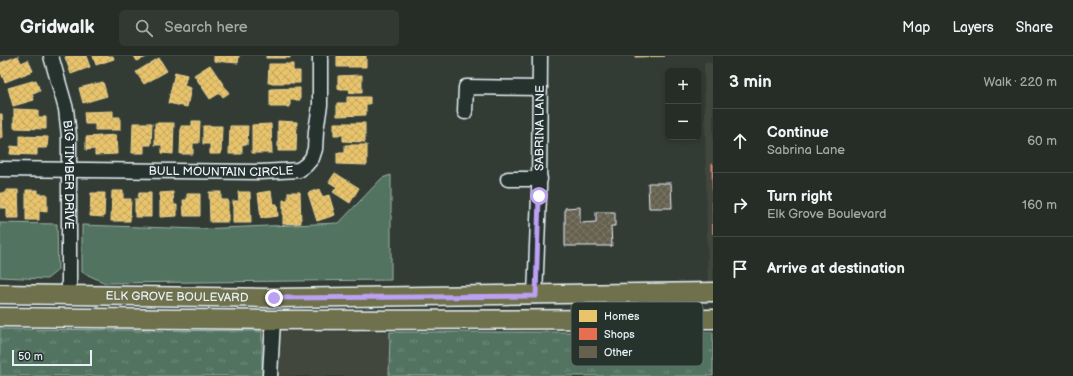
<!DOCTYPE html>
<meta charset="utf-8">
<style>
body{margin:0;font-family:"Balsamiq Sans",sans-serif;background:#323933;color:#f1f3f6}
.controls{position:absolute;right:12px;top:12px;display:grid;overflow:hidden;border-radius:6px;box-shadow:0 2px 6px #0003}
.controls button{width:36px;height:36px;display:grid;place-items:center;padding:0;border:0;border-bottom:1px solid #424944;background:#262d27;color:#f1f3f6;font:20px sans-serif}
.scale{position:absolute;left:12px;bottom:10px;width:80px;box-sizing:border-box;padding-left:4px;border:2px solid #e8f1f8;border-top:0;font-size:11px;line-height:14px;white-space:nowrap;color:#e8f1f8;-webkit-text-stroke:3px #26332d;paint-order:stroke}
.stop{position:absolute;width:12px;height:12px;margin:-9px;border:3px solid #bca0f2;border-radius:50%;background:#fff}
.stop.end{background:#bca0f2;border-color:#fff;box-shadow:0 1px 4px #0008}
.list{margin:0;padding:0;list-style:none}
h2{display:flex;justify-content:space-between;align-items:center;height:52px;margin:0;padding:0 16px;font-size:17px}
h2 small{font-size:13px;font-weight:400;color:#a4a8a7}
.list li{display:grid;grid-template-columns:26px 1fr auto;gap:12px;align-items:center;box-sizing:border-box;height:64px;padding:0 16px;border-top:1px solid #424944}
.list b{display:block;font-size:15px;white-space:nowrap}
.list p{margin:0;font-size:13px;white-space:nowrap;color:#a4a8a7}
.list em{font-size:13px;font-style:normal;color:#a4a8a7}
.icon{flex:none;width:22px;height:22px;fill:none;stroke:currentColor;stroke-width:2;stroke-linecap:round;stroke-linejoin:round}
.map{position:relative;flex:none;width:713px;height:320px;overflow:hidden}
header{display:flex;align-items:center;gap:24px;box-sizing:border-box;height:56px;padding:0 20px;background:#262d27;border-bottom:1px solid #424944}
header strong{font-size:19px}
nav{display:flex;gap:22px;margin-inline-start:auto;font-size:14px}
.search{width:280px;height:36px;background:#323933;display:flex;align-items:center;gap:10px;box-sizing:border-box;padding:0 14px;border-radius:6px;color:#a4a8a7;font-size:15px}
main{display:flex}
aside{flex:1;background:#262d27}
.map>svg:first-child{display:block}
</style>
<header>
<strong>Gridwalk</strong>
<div class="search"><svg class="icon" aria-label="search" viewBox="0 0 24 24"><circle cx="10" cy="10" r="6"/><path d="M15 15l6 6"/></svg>Search here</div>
<nav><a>Map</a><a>Layers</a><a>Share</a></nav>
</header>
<main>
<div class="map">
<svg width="713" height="320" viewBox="0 0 713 320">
<defs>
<pattern id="grass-tufts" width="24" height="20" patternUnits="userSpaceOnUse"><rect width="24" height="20" fill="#51735e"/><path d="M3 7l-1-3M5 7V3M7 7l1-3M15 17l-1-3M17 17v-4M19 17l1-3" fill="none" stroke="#728e7e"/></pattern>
<pattern id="homes-cross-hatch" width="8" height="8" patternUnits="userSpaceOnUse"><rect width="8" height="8" fill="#e9c46a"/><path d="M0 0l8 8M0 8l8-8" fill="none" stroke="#c0a562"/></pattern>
<pattern id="shops-cross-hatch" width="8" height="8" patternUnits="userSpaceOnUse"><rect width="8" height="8" fill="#e76f51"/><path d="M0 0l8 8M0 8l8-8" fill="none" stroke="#b7634f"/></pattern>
<pattern id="building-cross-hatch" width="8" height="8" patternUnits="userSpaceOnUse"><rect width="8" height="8" fill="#66604f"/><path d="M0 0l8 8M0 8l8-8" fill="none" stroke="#7c7769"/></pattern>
</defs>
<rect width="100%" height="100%" fill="#333c34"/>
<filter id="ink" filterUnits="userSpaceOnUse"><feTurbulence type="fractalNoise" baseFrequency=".025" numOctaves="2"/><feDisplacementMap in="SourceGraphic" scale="8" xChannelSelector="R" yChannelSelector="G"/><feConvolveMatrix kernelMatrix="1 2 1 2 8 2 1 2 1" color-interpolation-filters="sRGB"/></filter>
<g filter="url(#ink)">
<!-- built -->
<path fill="#42473c" d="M704 7H713V229H708Z
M262 275 390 276 389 320H262Z"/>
<!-- grass -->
<path fill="url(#grass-tufts)" stroke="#9cb2ab" d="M0 273 262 275V320H0Z
M390 276H713V320H389Z"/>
<!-- green -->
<path fill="#51735e" stroke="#9cb2ab" d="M391 119V224L105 227 82 216V169L199 173 339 167 382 122Z
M0 167 57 168 58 214 47 223 0 221Z"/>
<!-- homes -->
<path fill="url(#homes-cross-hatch)" stroke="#e9d295" d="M18 0 21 7 28 4 33 15 5 26 0 15V7Z
M68 0H86L90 11 71 18 65 1Z
M93 0H113L114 3 96 9Z
M134 0H149L137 5Z
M214 0H239L238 7 214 5Z
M266 0H290V2H266Z
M337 0H366V11H337Z
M635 0H665L635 1Z
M159 2 167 15 144 28 136 16Z
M269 8H293V15H300V27H268Z
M210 9 229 37 223 41 220 37 210 43 194 19Z
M175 16 187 19 184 30 191 32 187 51 168 47Z
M362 19V37H350L349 33H338V20Z
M36 24 40 35 32 37 34 44 13 50 8 32Z
M103 26 107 40 83 47 79 32Z
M300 32V44H290V51H270V33Z
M347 41H370V48H366V59L337 60V47H347Z
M14 53 38 54V61H46V73L14 72Z
M113 55V61H120V74H95V68H85L84 56Z
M0 58H2L3 81 0 82Z
M192 65H200L199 87H193V98H180L181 70H192Z
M278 65 297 66 296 95H278Z
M133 67H152L151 89H144V97H132Z
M155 67H174L173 98 162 97V89H155Z
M334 67H365V86L343 85V79H334Z
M271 68 272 97H252V69Z
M203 70H222L221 98H210V88H203Z
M230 70H248L247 89 242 88V98H229Z
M116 79 117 98 95 99V93L86 94V81Z
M20 80 48 81 47 92H37V99L10 98 11 90 20 91Z
M345 89H367V109L337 108V97H345Z
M335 117 359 132 350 147 333 136 337 131 329 126Z
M319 133 322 141 329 139 335 159 317 165 308 137Z
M6 134H18L19 162H7V152H0V137H6Z
M26 134H38V138H47V155H39V164H26Z
M112 135H123V143H131L130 165H111Z
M271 135 273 148H277L278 160 261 162 258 137Z
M173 136 174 149H177V160L160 161V137Z
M209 136H221V144H228V166H210Z
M238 136H250L251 167H233V145H239Z
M288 136H300L301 167 283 168V144H288Z
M91 137H105L104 161 90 160Z
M139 137H151V161H135V143H138Z
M187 138H200V160H184L183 144H187Z"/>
<!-- shops -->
<path fill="url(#shops-cross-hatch)" stroke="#e79683" d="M712 108H713V178Z"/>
<!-- building -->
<path fill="url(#building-cross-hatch)" stroke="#e8f1f8" d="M648 127H671L672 152H649Z
M580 151V167L596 166V156H615V170H611L612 190H565V152Z"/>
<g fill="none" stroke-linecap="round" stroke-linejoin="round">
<!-- minor casing -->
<g stroke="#e8f1f8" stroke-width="17">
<g id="minor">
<path id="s1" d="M51 0 66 53 69 80V240"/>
<path d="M465 56 466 31 540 32"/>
<path id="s2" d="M0 113 260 116 299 114 306 109 312 102 315 93 316 75 320 49V0"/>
<path d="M508 123H540"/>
<path id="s3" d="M535 240 539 140 540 0"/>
<path d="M270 320 273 264"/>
</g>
</g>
<!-- major casing -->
<g stroke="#e8f1f8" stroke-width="21">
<g id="major">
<path id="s4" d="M0 238 274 242 713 236"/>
<path d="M0 261 273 264 713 263"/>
</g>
</g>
<!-- minor -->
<use href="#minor" stroke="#26332d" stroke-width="14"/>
<!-- major -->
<use href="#major" stroke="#6e714b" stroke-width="18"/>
</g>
</g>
<g fill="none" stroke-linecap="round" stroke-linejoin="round" filter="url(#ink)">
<!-- route -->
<path stroke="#bca0f2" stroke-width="5" d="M274 242 536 240 539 140"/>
</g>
<g text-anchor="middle" stroke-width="4" stroke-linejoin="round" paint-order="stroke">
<!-- street labels -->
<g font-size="12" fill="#e8f1f8" stroke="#26332d">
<text dy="4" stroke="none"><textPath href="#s3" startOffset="168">SABRINA LANE</textPath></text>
<text dy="4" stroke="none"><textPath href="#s2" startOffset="221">BULL MOUNTAIN CIRCLE</textPath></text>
<text dy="4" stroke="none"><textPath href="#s1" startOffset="121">BIG TIMBER DRIVE</textPath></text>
<text dy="4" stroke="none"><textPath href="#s4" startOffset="177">ELK GROVE BOULEVARD</textPath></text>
</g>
</g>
<!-- legend -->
<rect x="571" y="246" width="132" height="64" rx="6" fill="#26332d" stroke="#606c6a" stroke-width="1"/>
<rect x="579" y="254" width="18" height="12" fill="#e9c46a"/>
<rect x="579" y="272" width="18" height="12" fill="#e76f51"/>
<rect x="579" y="290" width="18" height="12" fill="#66604f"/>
<g font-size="11" fill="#e8f1f8">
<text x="604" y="264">Homes</text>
<text x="604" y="282">Shops</text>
<text x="604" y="300">Other</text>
</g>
</svg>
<div class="controls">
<button>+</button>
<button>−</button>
</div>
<div class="scale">50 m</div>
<div class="stop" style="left:539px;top:140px"></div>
<div class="stop end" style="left:274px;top:242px"></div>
</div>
<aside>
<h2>3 min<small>Walk · 220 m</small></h2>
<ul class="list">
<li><svg class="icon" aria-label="ahead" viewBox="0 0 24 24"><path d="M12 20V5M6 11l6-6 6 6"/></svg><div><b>Continue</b><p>Sabrina Lane</p></div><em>60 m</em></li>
<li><svg class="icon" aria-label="right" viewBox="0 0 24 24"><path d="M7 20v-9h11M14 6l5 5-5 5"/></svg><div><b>Turn right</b><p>Elk Grove Boulevard</p></div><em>160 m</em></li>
<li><svg class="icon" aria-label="arrive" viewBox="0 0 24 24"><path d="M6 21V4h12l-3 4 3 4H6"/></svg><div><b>Arrive at destination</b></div></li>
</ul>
</aside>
</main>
